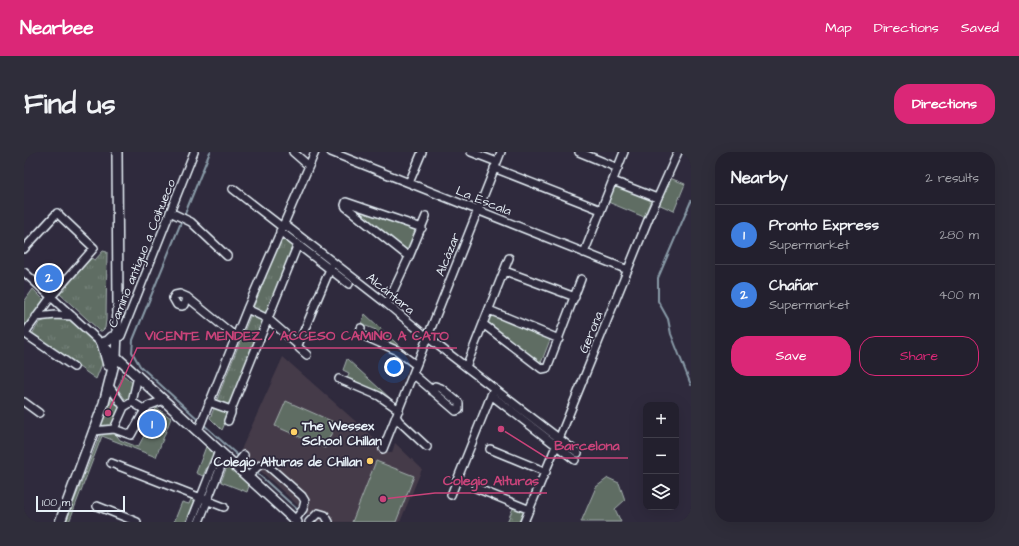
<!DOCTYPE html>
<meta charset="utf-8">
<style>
body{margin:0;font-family:"Architects Daughter",sans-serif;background:#2f2d3a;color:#f1f3f6}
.controls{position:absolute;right:12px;bottom:12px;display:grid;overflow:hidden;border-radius:8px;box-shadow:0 4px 16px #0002}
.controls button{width:36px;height:36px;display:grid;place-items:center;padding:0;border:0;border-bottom:1px solid #403e4a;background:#23202e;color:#f1f3f6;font:20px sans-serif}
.scale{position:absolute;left:12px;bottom:10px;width:89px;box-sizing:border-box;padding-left:4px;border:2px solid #e8f1f8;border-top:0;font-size:11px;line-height:14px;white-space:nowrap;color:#e8f1f8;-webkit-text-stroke:3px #2f2a3d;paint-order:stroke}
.you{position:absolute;left:370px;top:215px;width:14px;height:14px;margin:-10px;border:3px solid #fff;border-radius:50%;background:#1a73e8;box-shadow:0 0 0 6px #1a73e833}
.badge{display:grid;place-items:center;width:26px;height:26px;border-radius:50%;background:#db2777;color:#fff;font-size:13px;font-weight:700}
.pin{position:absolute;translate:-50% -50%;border:2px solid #fff;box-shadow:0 1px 4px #0006}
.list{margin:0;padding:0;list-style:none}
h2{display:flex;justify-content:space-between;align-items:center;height:52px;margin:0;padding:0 16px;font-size:17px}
h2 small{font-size:13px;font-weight:400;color:#a3a3aa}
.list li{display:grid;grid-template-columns:26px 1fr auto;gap:12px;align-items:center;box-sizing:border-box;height:60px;padding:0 16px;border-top:1px solid #403e4a}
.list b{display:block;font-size:15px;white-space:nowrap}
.list p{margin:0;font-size:13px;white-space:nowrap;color:#a3a3aa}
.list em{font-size:13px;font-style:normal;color:#a3a3aa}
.actions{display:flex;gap:8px;padding:12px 16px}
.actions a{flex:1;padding:9px 0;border:1px solid #db2777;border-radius:16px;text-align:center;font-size:14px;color:#db2777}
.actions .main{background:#db2777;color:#fff}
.icon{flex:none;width:22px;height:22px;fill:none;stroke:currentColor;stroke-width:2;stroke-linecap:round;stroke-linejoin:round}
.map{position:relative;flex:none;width:667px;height:370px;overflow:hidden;border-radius:16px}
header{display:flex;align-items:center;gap:24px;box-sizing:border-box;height:56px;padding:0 20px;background:#db2777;color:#fff}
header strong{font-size:19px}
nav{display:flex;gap:22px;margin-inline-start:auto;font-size:14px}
.intro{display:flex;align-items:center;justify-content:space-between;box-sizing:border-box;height:96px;padding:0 24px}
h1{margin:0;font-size:28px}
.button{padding:10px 18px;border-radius:16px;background:#db2777;color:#fff;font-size:14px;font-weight:700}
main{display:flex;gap:24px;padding:0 24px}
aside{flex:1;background:#23202e;border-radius:16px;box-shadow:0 4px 16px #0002}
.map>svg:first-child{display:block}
</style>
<header>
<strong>Nearbee</strong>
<nav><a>Map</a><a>Directions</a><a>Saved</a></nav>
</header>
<div class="intro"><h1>Find us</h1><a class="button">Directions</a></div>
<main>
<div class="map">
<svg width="667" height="370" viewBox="0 0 667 370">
<defs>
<pattern id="park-tufts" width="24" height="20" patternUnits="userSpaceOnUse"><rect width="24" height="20" fill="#5f6d63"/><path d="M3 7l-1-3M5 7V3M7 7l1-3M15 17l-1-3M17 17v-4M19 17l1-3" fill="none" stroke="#76827a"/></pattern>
</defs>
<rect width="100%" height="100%" fill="#2f2a3d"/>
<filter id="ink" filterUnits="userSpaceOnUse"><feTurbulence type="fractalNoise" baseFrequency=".025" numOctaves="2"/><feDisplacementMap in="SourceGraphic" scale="8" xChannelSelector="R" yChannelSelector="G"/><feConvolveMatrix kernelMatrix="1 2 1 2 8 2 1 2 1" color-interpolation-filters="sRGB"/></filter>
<g filter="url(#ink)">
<!-- built -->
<path fill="#453b49" d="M259 205 356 291 354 297 368 301 371 291 398 317 376 370H292L216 300Z"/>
<!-- grass -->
<path fill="#5f6d63" stroke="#a4afae" d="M646 26 661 32 650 59 634 52Z
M591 33 627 48 620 65 584 50Z
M322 52 397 77 384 104Z
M9 137 20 148 0 175V150Z
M341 162 385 203V205L375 196 349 185 352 178 337 172Z
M465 162 525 185 526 188 517 211H513L462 171Z
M323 207 367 247 366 249 357 241 323 226 325 221 319 218Z
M98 222 110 232 108 243 105 247H101L93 236 97 229Z
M89 245 96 256 88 275H76Z
M262 249 312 271 301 296 251 274Z
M191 254 206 260 198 278 186 266Z
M133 256 147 266 132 305 78 284 45 370H42L76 283 78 281 83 280 91 281 96 288 114 295 132 261 129 260Z
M183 292 190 299 179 324 172 321Z
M352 309 390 324 372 370H328Z
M204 312 225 334 223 340 197 330Z
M584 326 595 331 601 348 591 357 597 370H557L572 335Z
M168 345 172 346 163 370H150L158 350 165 352Z"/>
<!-- park -->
<path fill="url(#park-tufts)" stroke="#a4afae" d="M260 87 270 95 242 163 229 156 256 88Z
M79 99 83 100 82 168 81 176 78 179H76L36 142 67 106 71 108Z
M227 162 240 169 206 252 202 254 192 250Z
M24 167 45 168 72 189 76 196 80 207 72 227 8 182 15 171Z
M490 354 502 359 497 370H483Z"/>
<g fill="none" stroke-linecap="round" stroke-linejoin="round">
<!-- stream -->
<path stroke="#899ba8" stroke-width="2" d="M667 49 634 126V149L644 167 647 182 667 233
M160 64 186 0
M158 68 109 188 108 200 116 214 176 269
M179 272 275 359"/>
<!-- minor casing -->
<g stroke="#e8f1f8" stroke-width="10">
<path id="minor" d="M269 0 285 14
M307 0 604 118
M447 0 473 10
M555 0 594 16
M470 16 577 58
M589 29 633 46
M385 31 398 0
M209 37 258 75
M146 60 167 70 203 104
M260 72 363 152 403 185 554 301
M256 79 325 132
M0 97 33 61 70 96 27 145 0 182
M560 101 600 0
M385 105 322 55 321 53 322 50 398 76
M481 119 551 145
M0 120 87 200
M163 145 161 153 158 154 153 153 149 146 151 143 156 142 163 145 212 185
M363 152 385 105 402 64
M223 157 244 167 274 193 275 196 283 203
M465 158 535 187
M12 165 32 163 48 164
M459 172 518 217 523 216 557 127
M337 176 335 182 372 198 392 213
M0 181 50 215
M93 187 97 184 170 0
M274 193 309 110
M442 215 485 106
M389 222 432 259 435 258V251L417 236 411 234 408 239
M315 227 355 244 375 258
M85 234 100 255
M467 243 551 308
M0 250 15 261
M108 250 121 258 107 283 90 277 100 255 108 250 114 224
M185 250 207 258 274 92
M121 258 124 254 140 248
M372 264 375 269 403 295
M204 269 207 261V258
M69 279 90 277
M174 279 223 157 291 0
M359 297 477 0
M466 297 522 320
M87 311 200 355
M211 314 220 303
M224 325 233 315 238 312 243 313 278 344 281 349 279 357 271 368
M452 336 506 358
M427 343 470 236
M73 354 113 370
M167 370 195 299
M175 370 201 304
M285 370 294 361 301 363 305 370
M500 370 535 287 626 63 654 0"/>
</g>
<!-- major casing -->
<g stroke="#e8f1f8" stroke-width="12">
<path id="major" d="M89 202 273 370
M84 213 78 191 84 189 88 185
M36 370 80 251 92 204 94 156 93 0"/>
</g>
<!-- minor -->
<use href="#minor" stroke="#2f2a3d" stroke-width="7"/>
<!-- major -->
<use href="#major" stroke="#2f2a3d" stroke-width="9"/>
</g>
</g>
<!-- markers -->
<g fill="#ffd166" stroke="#2f2a3d" stroke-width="1.5">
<circle cx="270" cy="280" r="4"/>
<circle cx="346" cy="309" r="4"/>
</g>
<g text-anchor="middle" stroke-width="3.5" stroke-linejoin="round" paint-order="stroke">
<!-- street labels -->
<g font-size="13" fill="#e8f1f8" stroke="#2f2a3d">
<text transform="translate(460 48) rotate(22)" y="5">La Escala</text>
<text transform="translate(117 101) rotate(-68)" y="5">Camino antiguo a Coihueco</text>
<text transform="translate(423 102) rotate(-68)" y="5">Alcázar</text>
<text transform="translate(367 141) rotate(39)" y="5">Alcántara</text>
<text transform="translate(566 180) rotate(-68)" y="5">Gerona</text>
</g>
<!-- poi labels -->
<g font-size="13" font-weight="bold" fill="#e8f1f8" stroke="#2f2a3d" text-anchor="start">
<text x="278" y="278">The Wessex<tspan x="278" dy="15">School Chillan</tspan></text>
<text x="338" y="314" text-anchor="end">Colegio Alturas de Chillan</text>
</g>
</g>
<!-- callouts -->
<path fill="none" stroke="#ca437a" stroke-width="1.5" d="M84 261L113 196H433M477 277L523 306H604M359 347L411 341H523"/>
<g fill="#ca437a" stroke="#2f2a3d" stroke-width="1.5">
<circle cx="84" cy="261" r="4"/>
<circle cx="477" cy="277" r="4"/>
<circle cx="359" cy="347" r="4"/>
</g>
<g font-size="14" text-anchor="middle" font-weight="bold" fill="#ca437a" stroke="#2f2a3d" stroke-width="3.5" stroke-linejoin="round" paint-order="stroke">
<text x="273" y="188">VICENTE MENDEZ / ACCESO CAMINO A CATO</text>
<text x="563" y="298">Barcelona</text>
<text x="467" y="333">Colegio Alturas</text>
</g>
</svg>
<div class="controls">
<button>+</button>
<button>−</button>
<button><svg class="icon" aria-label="layers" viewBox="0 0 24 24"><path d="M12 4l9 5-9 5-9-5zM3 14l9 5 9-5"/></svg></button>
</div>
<div class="scale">100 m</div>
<div class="you"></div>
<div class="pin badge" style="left:128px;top:272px;background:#3f7fe0">1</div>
<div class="pin badge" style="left:25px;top:126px;background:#3f7fe0">2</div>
</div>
<aside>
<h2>Nearby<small>2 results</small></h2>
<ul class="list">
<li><span class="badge" style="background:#3f7fe0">1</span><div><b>Pronto Express</b><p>Supermarket</p></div><em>280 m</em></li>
<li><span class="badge" style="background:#3f7fe0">2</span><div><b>Chañar</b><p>Supermarket</p></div><em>400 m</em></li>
</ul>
<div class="actions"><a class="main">Save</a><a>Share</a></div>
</aside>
</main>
